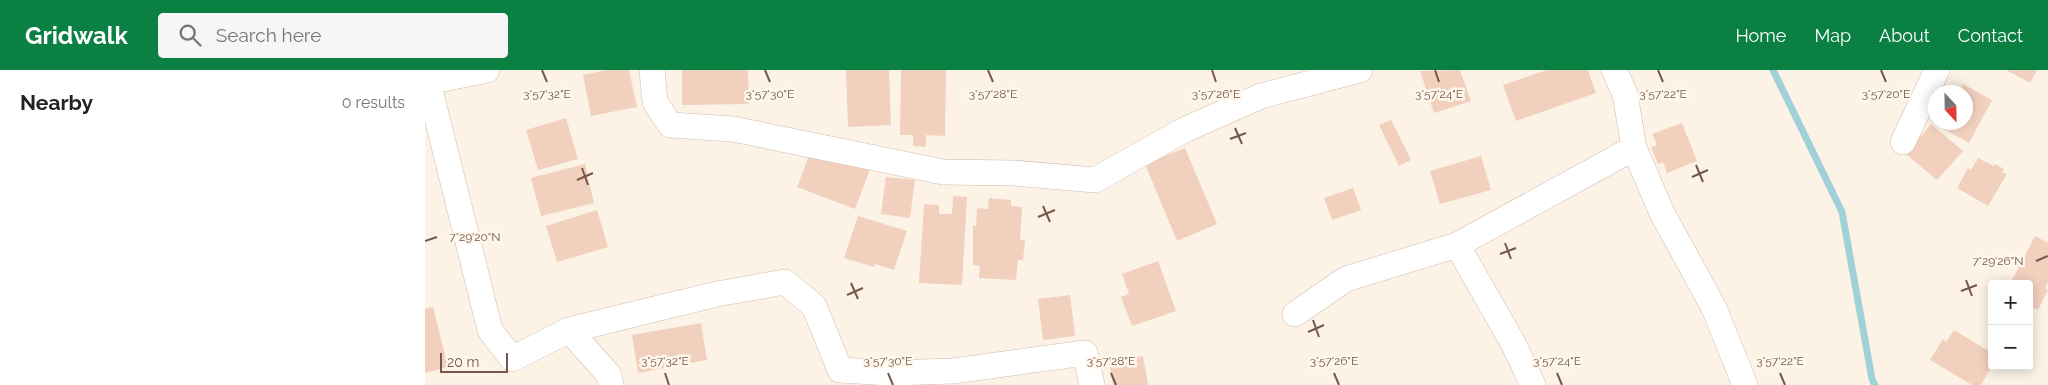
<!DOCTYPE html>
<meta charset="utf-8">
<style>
body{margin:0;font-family:Raleway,sans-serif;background:#f6f6f6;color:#222}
.controls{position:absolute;right:15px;bottom:15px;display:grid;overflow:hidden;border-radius:5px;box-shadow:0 2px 12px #0003}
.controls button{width:45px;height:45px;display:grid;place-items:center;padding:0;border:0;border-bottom:1px solid #e0e0e0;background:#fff;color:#222;font:25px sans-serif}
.compass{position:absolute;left:1503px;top:15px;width:45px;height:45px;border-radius:50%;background:#fff;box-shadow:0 2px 12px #0003;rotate:158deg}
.scale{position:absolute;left:15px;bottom:12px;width:68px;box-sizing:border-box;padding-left:5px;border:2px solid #75584b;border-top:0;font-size:14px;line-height:18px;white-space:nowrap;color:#75584b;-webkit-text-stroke:4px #fff7ec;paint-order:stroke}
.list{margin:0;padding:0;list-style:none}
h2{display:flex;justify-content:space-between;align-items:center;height:65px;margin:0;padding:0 20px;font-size:21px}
h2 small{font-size:16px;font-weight:400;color:#767676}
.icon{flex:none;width:28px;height:28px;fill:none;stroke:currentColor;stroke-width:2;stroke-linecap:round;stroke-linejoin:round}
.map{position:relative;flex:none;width:1623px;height:315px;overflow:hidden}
header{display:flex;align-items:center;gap:30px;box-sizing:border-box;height:70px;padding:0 25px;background:#0b8043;color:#fff}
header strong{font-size:24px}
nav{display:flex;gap:28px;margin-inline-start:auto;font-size:18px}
.search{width:350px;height:45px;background:#f6f6f6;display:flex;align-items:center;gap:12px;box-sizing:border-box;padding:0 18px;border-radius:5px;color:#767676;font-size:19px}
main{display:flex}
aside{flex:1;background:#fff}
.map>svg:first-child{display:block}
</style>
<header>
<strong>Gridwalk</strong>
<div class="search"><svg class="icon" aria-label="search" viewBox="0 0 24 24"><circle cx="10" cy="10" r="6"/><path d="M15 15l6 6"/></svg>Search here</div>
<nav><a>Home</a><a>Map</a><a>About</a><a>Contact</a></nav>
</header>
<main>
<aside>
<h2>Nearby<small>0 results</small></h2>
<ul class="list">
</ul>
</aside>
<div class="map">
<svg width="1623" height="315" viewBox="0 0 1623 315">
<rect width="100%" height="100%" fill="#fcf3e6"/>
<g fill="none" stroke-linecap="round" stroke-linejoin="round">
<!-- stream -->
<path stroke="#a0d1d8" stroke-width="7" d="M1348 0 1417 142 1447 309 1450 315"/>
</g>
<!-- building -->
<path fill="#f1d0be" d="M181 0H204L212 37 166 46 158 5Z
M257 0H323L324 34 257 35Z
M421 0H464L466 55 423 57Z
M476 0H521L520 66 501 65V77L488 76V65H475Z
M1035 0 1046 31 1009 43 995 1Z
M1122 0H1163L1171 23 1091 51 1078 15Z
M1581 0H1612L1605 13Z
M1538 14 1567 30 1544 73 1515 57 1517 52H1540V22H1534Z
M141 48 153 89 113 100 101 60Z
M966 50 986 90 974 96 954 55Z
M1257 53 1272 91 1242 103 1238 92 1233 94 1226 77 1232 75 1227 64Z
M1506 54 1538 81 1512 110 1481 84Z
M387 78 445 99 430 139 372 117Z
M760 78 792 154 752 171 720 94Z
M1056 86 1066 120 1015 134 1005 101Z
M1553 88 1569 96 1570 94 1579 99 1577 102 1582 104 1563 136 1532 118 1543 98 1546 100Z
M160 94 169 133 116 146 106 108Z
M461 107 490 110 485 148 456 144Z
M928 118 936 140 907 150 899 128Z
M528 126 542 127 537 215 494 213 499 134 514 135V144H527Z
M564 128 586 130V136L597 137 595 170H600L598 190H593L591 210 554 208 555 196 548 195V156H551L552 138 563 139Z
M172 140 183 177 132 192 121 156Z
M433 146 482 161 469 200 450 194 449 197 419 188Z
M1610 166 1623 173V213L1620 218 1623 220 1613 240 1607 237 1604 242V214H1585Z
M733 191 751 241 707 256 696 227 704 224 697 204Z
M645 225 650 266 618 270 613 229Z
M8 237 23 297 0 303V239Z
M276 253 282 290 213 303 207 265Z
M1529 260 1567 283V296L1556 315H1547L1505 290 1518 269 1521 272Z
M718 286 723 315H688L684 292Z"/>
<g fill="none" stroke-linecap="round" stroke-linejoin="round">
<!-- street casing -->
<g stroke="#d0bcaf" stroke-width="26">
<path id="street" d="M62 0 3 12 65 260 87 289 144 260 292 224 360 212 389 236 415 300 466 303 528 301 660 283 667 315
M227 0 230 32 245 55 308 59 518 102 589 103 670 110 759 60 836 26 935 0
M1189 0 1200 24 1209 78 1237 143 1289 238 1320 315
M1478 72 1512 0
M1032 175 1088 273 1108 315
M870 244 921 209 1032 175 1209 78
M144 260 184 305 186 315"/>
</g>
<!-- street -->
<use href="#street" stroke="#fff" stroke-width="25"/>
</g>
<!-- ticks -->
<path fill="none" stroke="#75584b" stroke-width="2" d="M117 0 122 12M340 0 345 12M563 0 568 12M787 0 791 12M1010 0 1014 12M1233 0 1238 12M1456 0 1461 12M810 58 817 74M805 69 821 63M1271 95 1278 112M157 98 163 115M1267 107 1283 100M152 110 168 103M618 136 625 152M613 147 630 140M0 171 12 167M1080 173 1086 189M1075 184 1091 178M1611 191 1623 186M1541 210 1547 226M426 213 433 229M1536 221 1552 215M422 225 438 218M888 250 894 267M883 262 899 255M240 303 244 315M463 303 468 315M686 303 691 315M909 303 914 315M1132 303 1137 315M1355 303 1360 315"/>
<g font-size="12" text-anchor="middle" fill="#75584b" stroke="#fff7ec" stroke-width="5" stroke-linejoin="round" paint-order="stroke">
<text x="122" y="28">3°57'32"E</text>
<text x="345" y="28">3°57'30"E</text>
<text x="568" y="28">3°57'28"E</text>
<text x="791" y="28">3°57'26"E</text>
<text x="1014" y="28">3°57'24"E</text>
<text x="1238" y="28">3°57'22"E</text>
<text x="1461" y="28">3°57'20"E</text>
<text x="50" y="171">7°29'20"N</text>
<text x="1573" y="195">7°29'26"N</text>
<text x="240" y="295">3°57'32"E</text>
<text x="463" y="295">3°57'30"E</text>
<text x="686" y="295">3°57'28"E</text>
<text x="909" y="295">3°57'26"E</text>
<text x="1132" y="295">3°57'24"E</text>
<text x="1355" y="295">3°57'22"E</text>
</g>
</svg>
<div class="controls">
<button>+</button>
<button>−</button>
</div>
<svg class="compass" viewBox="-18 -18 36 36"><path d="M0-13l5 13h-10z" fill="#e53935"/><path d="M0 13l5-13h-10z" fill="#767676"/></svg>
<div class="scale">20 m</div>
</div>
</main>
